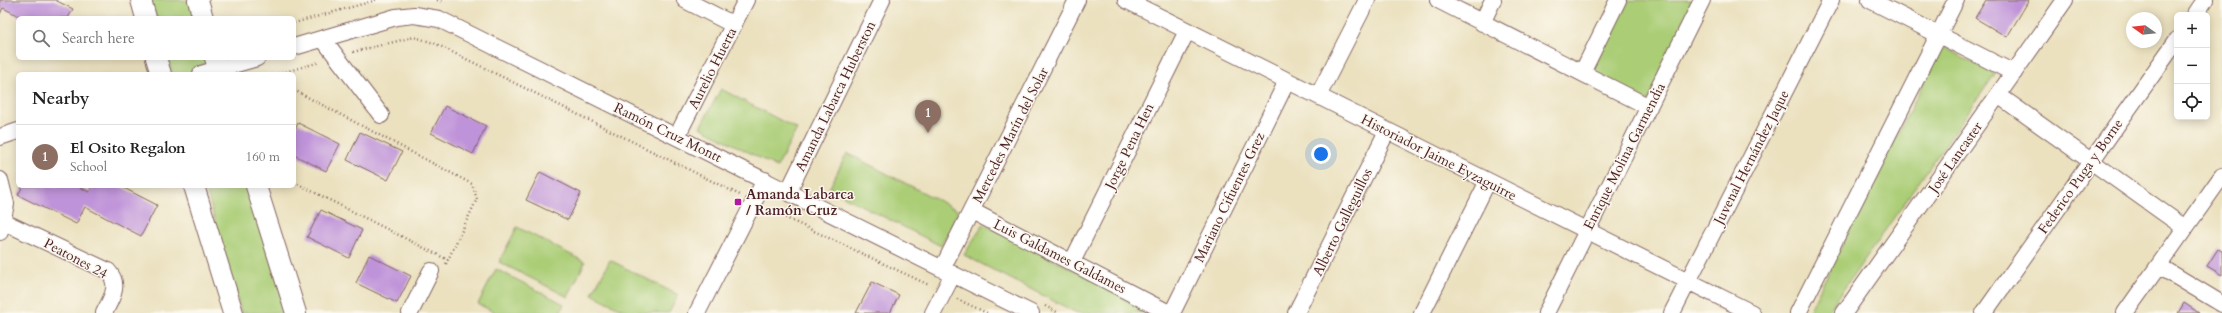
<!DOCTYPE html>
<meta charset="utf-8">
<style>
body{margin:0;font-family:Cardo,serif;background:#f2f2f2;color:#222}
.controls{position:absolute;right:12px;top:12px;display:grid;overflow:hidden;border-radius:6px;box-shadow:0 2px 10px #0003}
.controls button{width:36px;height:36px;display:grid;place-items:center;padding:0;border:0;border-bottom:1px solid #e0e0e0;background:#fff;color:#222;font:20px sans-serif}
.compass{position:absolute;left:2126px;top:12px;width:36px;height:36px;border-radius:50%;background:#fff;box-shadow:0 2px 10px #0003;rotate:285deg}
.you{position:absolute;left:1321px;top:154px;width:14px;height:14px;margin:-10px;border:3px solid #fff;border-radius:50%;background:#1a73e8;box-shadow:0 0 0 6px #1a73e833}
.badge{display:grid;place-items:center;width:26px;height:26px;border-radius:50%;background:#0b8043;color:#fff;font-size:13px;font-weight:700}
.pin{position:absolute;translate:-50% -33px;filter:drop-shadow(0 1px 2px #0008)}
.pin::after{content:'';position:absolute;top:21px;width:14px;height:12px;background:inherit;clip-path:polygon(0 0,100% 0,50% 100%)}
.list{margin:0;padding:0;list-style:none}
h2{display:flex;justify-content:space-between;align-items:center;height:52px;margin:0;padding:0 16px;font-size:17px}
h2 small{font-size:13px;font-weight:400;color:#767676}
.list li{display:grid;grid-template-columns:26px 1fr auto;gap:12px;align-items:center;box-sizing:border-box;height:64px;padding:0 16px;border-top:1px solid #e0e0e0}
.list b{display:block;font-size:15px;white-space:nowrap}
.list p{margin:0;font-size:13px;white-space:nowrap;color:#767676}
.list em{font-size:13px;font-style:normal;color:#767676}
.icon{flex:none;width:22px;height:22px;fill:none;stroke:currentColor;stroke-width:2;stroke-linecap:round;stroke-linejoin:round}
.map{position:relative;flex:none;width:2222px;height:313px;overflow:hidden}
.search{position:absolute;background:#fff;box-shadow:0 2px 10px #0003;left:16px;top:16px;width:280px;height:44px;display:flex;align-items:center;gap:10px;box-sizing:border-box;padding:0 14px;border-radius:6px;color:#767676;font-size:15px}
.panel{position:absolute;background:#fff;box-shadow:0 2px 10px #0003;left:16px;top:72px;width:280px;height:116px;border-radius:6px}
.map>svg:first-child{display:block}
</style>
<div class="map">
<svg width="2222" height="313" viewBox="0 0 2222 313">
<rect width="100%" height="100%" fill="#fbf7ec"/>
<filter id="ink" filterUnits="userSpaceOnUse"><feTurbulence type="fractalNoise" baseFrequency=".025" numOctaves="2"/><feDisplacementMap in="SourceGraphic" scale="8" xChannelSelector="R" yChannelSelector="G"/><feConvolveMatrix kernelMatrix="1 2 1 2 8 2 1 2 1" color-interpolation-filters="sRGB"/></filter>
<filter id="wash" filterUnits="userSpaceOnUse"><feTurbulence type="fractalNoise" baseFrequency=".012" numOctaves="4" result="noise"/><feDisplacementMap in="SourceGraphic" scale="16" xChannelSelector="R" yChannelSelector="G"/><feGaussianBlur stdDeviation="0.9" result="paint"/><feColorMatrix in="noise" values="0 0 0 0 0 0 0 0 0 0 0 0 0 0 0 0 0 1.4 0 .05"/><feComposite in="paint" operator="in"/></filter>
<g filter="url(#wash)">
<rect width="100%" height="100%" fill="#ebe1bf"/>
<!-- green -->
<path fill="#aacd76" stroke="#7a7650" d="M150 0H190L195 18H156Z
M1623 0H1698L1648 101 1588 69Z
M1942 46 1995 74 1827 313H1808Z
M167 58H208L213 74H172Z
M721 89 797 129 777 167 700 127Z
M847 153 959 211 941 246 829 189Z
M205 186H248L288 313H241Z
M983 224 1159 313H1077L964 255Z
M517 227 585 262 568 297 499 262Z
M610 260 678 295 669 313H629L592 294Z
M496 269 564 304 560 313H496L478 304Z"/>
<g id="blocks">
<!-- building -->
<path fill="#bf93d9" d="M0 0H55L73 9 68 18H23L3 8 0 14Z
M1986 0H2029L2007 37 1975 18Z
M445 106 486 126 473 154 431 133Z
M298 123 340 144 326 171 294 155V132Z
M360 132 402 152 388 180 347 160Z
M540 172 581 193 568 220 526 200Z
M23 186H77L89 192 93 186H120L157 205 141 236 85 207 76 224 18 195Z
M321 210 362 230 349 258 307 237Z
M2218 249 2222 251V275L2207 266Z
M369 255 411 276 397 303 356 283Z
M872 282 899 295 890 313H856Z
M2184 303 2199 313H2178Z"/>
</g>
</g>
<g filter="url(#ink)">
<use href="#blocks" fill-opacity="0" stroke="#82635f" stroke-width="1"/>
<g fill="none" stroke-linecap="round" stroke-linejoin="round">
<!-- minor casing -->
<g stroke="#82635f" stroke-width="18">
<path id="minor" d="M685 0 734 25
M1126 0 1752 313
M1438 0 1649 107
M1870 0 2014 73
M2195 15 2205 0
M1482 23 1493 0
M323 39 381 115
M294 47 396 17 414 15 439 19 1031 313
M1582 73 1618 0
M201 74 257 58
M1998 95 2185 228
M1318 96 1367 0
M677 136 746 0
M0 137 18 131
M0 180 6 204 0 232
M788 192 882 0
M972 211 1169 313
M4 222 108 271C121 285 111 299 104 313
M1072 262 1187 31
M2159 266 2222 304
M942 269 1077 0
M410 313 431 271
M697 313 765 180
M933 313 953 274
M1172 313 1287 81
M1296 313 1387 131
M1422 313 1488 181
M1546 313 1702 0
M1672 313 1831 0
M1798 313 1956 0
M1844 313 2065 0
M1984 313 2177 40
M2125 313 2222 176"/>
</g>
<!-- major casing -->
<g stroke="#82635f" stroke-width="22">
<path id="major" d="M141 0 146 18
M198 0 203 18
M156 58 161 74
M215 58 220 74
M194 186 233 313
M256 186 296 313"/>
</g>
<!-- path -->
<path stroke="#82635f" stroke-width="2.5" stroke-dasharray="1 3" stroke-linecap="butt" d="M437 0 443 2
M294 23 377 0
M353 52 414 37 434 43 740 195
M278 74 320 62
M294 90 472 184 477 199 445 266
M294 182 448 260
M767 209 929 285
M957 299 987 313
M1045 306 1059 313"/>
<!-- minor -->
<use href="#minor" stroke="#fff" stroke-width="16"/>
<!-- major -->
<use href="#major" stroke="#fff" stroke-width="20"/>
</g>
</g>
<!-- markers -->
<rect fill="#b5179e" stroke="#fbf7ec" stroke-width="1.5" x="734" y="198" width="8" height="8" rx="2"/>
<g text-anchor="middle" stroke-width="3" stroke-linejoin="round" paint-order="stroke">
<!-- street labels -->
<g font-size="14" fill="#4a1f2b" stroke="#fbf7ec">
<text transform="translate(712 68) rotate(-63)" y="5">Aurelio Huerta</text>
<text transform="translate(835 96) rotate(-64)" y="5">Amanda Labarca Huberston</text>
<text transform="translate(668 132) rotate(26)" y="5">Ramón Cruz Montt</text>
<text transform="translate(1010 135) rotate(-63)" y="5">Mercedes Marín del Solar</text>
<text transform="translate(1129 146) rotate(-64)" y="5">Jorge Pena Hen</text>
<text transform="translate(1624 156) rotate(-63)" y="5">Enrique Molina Garmendia</text>
<text transform="translate(1439 157) rotate(27)" y="5">Historiador Jaime Eyzaguirre</text>
<text transform="translate(1751 157) rotate(-63)" y="5">Juvenal Hernández Jaque</text>
<text transform="translate(1955 157) rotate(-55)" y="5">José Lancaster</text>
<text transform="translate(2080 176) rotate(-55)" y="5">Federico Puga y Borne</text>
<text transform="translate(1229 197) rotate(-64)" y="5">Mariano Cifuentes Grez</text>
<text transform="translate(1342 222) rotate(-64)" y="5">Alberto Galleguillos</text>
<text transform="translate(1060 256) rotate(27)" y="5">Luis Galdames Galdames</text>
<text transform="translate(76 258) rotate(28)" y="5">Peatones 24</text>
</g>
<!-- poi labels -->
<g font-size="14" font-weight="bold" fill="#4a1f2b" stroke="#fbf7ec" text-anchor="start">
<text x="746" y="199">Amanda Labarca<tspan x="746" dy="16">/ Ramón Cruz</tspan></text>
</g>
</g>
</svg>
<div class="controls">
<button>+</button>
<button>−</button>
<button><svg class="icon" aria-label="locate" viewBox="0 0 24 24"><circle cx="12" cy="12" r="6"/><path d="M12 2v4M12 18v4M2 12h4M18 12h4"/></svg></button>
</div>
<svg class="compass" viewBox="-18 -18 36 36"><path d="M0-13l5 13h-10z" fill="#e53935"/><path d="M0 13l5-13h-10z" fill="#767676"/></svg>
<div class="you"></div>
<div class="pin badge" style="left:928px;top:133px;background:#8d6e63">1</div>
<div class="search"><svg class="icon" aria-label="search" viewBox="0 0 24 24"><circle cx="10" cy="10" r="6"/><path d="M15 15l6 6"/></svg>Search here</div>
<section class="panel">
<h2>Nearby<small></small></h2>
<ul class="list">
<li><span class="badge" style="background:#8d6e63">1</span><div><b>El Osito Regalon</b><p>School</p></div><em>160 m</em></li>
</ul>
</section>
</div>
